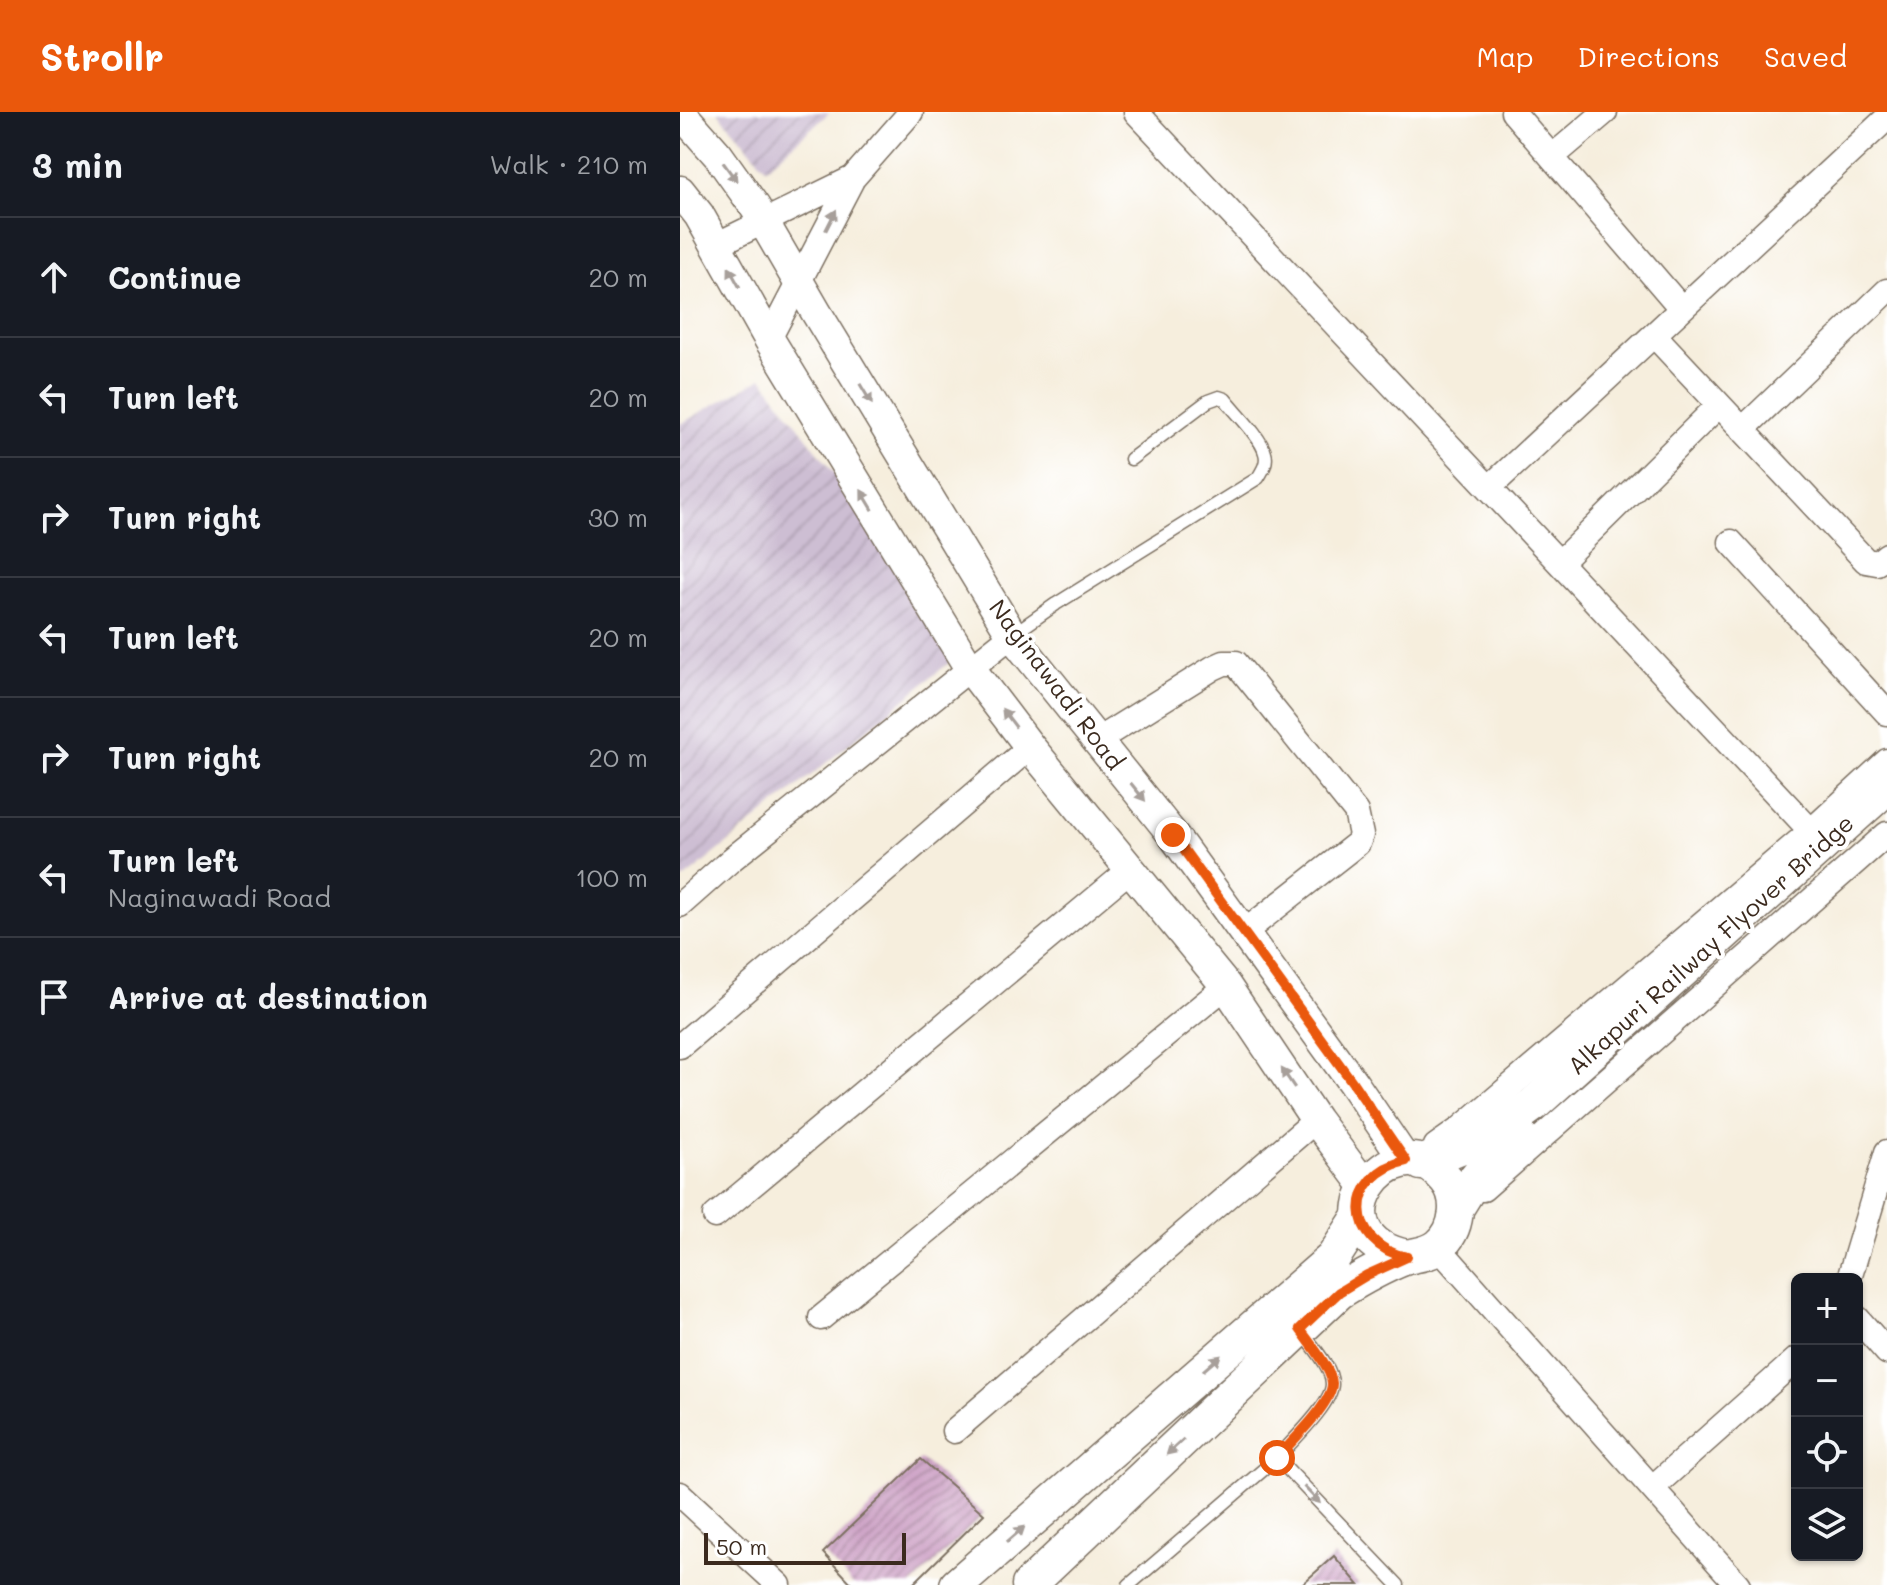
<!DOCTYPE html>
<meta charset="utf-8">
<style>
body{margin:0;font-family:Mali,sans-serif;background:#242831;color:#f1f3f6}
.controls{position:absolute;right:24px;bottom:24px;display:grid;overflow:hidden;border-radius:12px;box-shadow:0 2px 6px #0004}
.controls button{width:72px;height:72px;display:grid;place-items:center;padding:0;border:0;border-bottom:2px solid #363941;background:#171b24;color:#f1f3f6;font:40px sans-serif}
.scale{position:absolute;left:24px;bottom:20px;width:202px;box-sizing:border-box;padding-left:8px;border:4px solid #3b2a1e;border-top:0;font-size:22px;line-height:28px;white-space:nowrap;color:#3b2a1e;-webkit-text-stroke:6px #fff;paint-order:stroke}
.stop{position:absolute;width:24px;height:24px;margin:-18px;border:6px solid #ea580c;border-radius:50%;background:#fff}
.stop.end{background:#ea580c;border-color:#fff;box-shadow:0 2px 8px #0008}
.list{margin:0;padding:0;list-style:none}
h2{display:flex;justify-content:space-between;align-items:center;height:104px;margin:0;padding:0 32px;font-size:34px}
h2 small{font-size:26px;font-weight:400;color:#9ea1a6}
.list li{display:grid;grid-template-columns:52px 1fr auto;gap:24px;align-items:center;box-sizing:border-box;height:120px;padding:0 32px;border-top:2px solid #363941}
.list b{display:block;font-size:30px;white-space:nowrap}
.list p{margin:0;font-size:26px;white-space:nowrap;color:#9ea1a6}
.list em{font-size:26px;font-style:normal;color:#9ea1a6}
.icon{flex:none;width:44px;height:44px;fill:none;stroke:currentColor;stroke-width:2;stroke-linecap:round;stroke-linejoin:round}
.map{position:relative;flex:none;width:1207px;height:1473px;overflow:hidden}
header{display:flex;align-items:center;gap:48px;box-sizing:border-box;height:112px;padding:0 40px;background:#ea580c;color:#fff}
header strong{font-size:38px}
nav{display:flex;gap:44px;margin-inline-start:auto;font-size:28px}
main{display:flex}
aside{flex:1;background:#171b24}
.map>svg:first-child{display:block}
</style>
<header>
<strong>Strollr</strong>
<nav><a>Map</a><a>Directions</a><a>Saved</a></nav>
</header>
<main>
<aside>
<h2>3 min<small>Walk · 210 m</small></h2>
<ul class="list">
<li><svg class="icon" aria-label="ahead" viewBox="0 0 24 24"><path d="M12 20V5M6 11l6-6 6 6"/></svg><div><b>Continue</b></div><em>20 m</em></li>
<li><svg class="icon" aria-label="left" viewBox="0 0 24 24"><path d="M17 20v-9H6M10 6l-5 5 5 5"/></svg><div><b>Turn left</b></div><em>20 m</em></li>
<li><svg class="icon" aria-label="right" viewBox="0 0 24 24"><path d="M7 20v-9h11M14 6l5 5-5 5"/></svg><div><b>Turn right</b></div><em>30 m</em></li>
<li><svg class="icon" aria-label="left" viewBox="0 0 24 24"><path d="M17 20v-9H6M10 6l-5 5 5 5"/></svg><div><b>Turn left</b></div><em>20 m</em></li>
<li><svg class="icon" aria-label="right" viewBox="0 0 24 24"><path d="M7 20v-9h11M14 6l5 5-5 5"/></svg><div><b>Turn right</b></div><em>20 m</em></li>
<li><svg class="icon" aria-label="left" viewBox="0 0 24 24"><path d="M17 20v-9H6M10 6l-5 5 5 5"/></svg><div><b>Turn left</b><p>Naginawadi Road</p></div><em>100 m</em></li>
<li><svg class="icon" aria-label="arrive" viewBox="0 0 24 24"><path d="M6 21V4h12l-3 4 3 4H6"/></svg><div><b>Arrive at destination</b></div></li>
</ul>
</aside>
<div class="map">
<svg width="1207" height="1473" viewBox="0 0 1207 1473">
<defs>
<pattern id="industrial-furrows" width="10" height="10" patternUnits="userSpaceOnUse" patternTransform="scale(2)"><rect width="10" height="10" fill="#cdbed3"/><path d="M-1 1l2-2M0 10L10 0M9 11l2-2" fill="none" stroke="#b1a3b5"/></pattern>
<pattern id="building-hatch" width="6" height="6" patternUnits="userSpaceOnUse" patternTransform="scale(2)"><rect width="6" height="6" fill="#cc9fc4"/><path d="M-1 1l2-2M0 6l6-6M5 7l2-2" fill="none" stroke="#a7829f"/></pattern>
</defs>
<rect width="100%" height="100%" fill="#fff"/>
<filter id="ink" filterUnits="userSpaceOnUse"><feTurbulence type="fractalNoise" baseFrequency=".0125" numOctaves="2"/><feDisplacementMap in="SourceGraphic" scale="16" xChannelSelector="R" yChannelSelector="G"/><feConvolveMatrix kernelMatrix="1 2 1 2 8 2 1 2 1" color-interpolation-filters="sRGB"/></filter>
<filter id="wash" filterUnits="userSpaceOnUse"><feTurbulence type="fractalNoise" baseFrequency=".006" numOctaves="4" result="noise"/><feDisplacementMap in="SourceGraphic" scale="32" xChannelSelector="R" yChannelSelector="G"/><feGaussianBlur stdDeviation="1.8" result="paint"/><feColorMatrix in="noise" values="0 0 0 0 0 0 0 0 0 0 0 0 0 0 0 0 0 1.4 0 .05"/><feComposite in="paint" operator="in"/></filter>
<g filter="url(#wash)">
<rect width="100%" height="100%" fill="#f6eedd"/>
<!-- industrial -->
<path fill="url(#industrial-furrows)" d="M38 0H150L86 56Z
M82 266 287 536 0 770V312Z"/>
<g id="blocks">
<!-- building -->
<path fill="url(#building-hatch)" d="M241 1347 304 1402 232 1473H173L143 1441Z
M654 1444 679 1473H621Z"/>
</g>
</g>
<g filter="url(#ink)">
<use href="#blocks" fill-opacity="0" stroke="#7c6f61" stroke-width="2"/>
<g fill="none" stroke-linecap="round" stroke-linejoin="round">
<!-- service casing -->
<g stroke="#7c6f61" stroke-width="15">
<path id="service" d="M332 523 376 492 578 366C583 358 588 350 585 341 581 325 556 301 545 287L539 285 528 289 451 347
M597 1346C611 1330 652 1292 652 1272 652 1254 630 1232 621 1218
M449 1473 597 1346 718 1473"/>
</g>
<!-- minor casing -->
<g stroke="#7c6f61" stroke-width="27">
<path id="minor" d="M456 0 1131 719
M833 0 1001 196
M872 45 925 0
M36 133 173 66
M974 223 1186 449 1197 451 1207 443
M89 227 173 66 231 0
M1062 318 1207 179
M810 375 1207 6
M1051 430 1207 601
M880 450 1039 293
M416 629 533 556 544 551H556L676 700 681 723 678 731 563 821
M0 793 52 747 332 523
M0 934 350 635
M756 1034 780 1017 1131 719 1207 649
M803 1077 1207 722
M35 1104 451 757
M758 1135 1058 1473
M1169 1167 1207 1040
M141 1206 546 874
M1177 1206 1207 1240
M274 1319 636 1008
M972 1376 1117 1247
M0 1382 99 1473"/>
</g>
<!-- tertiary casing -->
<g stroke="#7c6f61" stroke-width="33">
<path id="tertiary" d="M0 0 38 43 75 95 136 200 332 523 493 723 673 971 726 1049
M0 79 19 103 89 227 289 555 350 635 546 874 636 1008 686 1075"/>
</g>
<!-- secondary casing -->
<g stroke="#7c6f61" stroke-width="37">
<path id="secondary" d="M741 1051 814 1021 854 992 1207 675
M776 1097 794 1068 837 1014
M277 1473 653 1146 680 1104
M349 1473 659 1180C680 1167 701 1155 724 1146 736 1142 748 1143 759 1134 778 1118 782 1086 766 1067 712 1002 626 1124 727 1145"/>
</g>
<!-- service -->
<use href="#service" stroke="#fff" stroke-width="12"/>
<!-- minor -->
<use href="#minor" stroke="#fff" stroke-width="24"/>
<!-- tertiary -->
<use href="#tertiary" stroke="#fff" stroke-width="30"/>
<!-- secondary -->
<use href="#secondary" stroke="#fff" stroke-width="34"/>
</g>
<!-- one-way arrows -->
<defs><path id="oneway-solid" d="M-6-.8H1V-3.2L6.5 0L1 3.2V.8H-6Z" transform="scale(2)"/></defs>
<g fill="#a79f9a">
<use href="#oneway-solid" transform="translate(50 60) rotate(54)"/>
<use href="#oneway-solid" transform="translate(151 108) rotate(-63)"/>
<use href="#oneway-solid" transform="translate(54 165) rotate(-119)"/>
<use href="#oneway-solid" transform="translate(186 282) rotate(59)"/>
<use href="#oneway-solid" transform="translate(187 388) rotate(-121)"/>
<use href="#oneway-solid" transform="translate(329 606) rotate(-127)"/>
<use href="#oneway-solid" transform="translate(458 680) rotate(51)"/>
<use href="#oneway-solid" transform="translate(608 966) rotate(-124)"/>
<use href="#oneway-solid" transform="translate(532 1251) rotate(-41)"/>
<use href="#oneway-solid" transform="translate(495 1335) rotate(137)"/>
<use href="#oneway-solid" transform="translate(632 1383) rotate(46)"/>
<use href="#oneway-solid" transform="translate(336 1422) rotate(-41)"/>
</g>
</g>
<g fill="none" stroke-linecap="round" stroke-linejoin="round" filter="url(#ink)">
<!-- route -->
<path stroke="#ea580c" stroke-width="10" d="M493 723 673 971 726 1049C664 1062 666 1133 727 1145L687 1163 659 1180 620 1217C629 1230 651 1256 652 1271 653 1291 611 1330 597 1346"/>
</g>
<g text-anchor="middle" stroke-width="8" stroke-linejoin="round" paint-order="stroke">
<!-- street labels -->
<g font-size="24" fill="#3b2a1e" stroke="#fff">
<text transform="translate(376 573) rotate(53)" y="8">Naginawadi Road</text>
<text transform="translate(1031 833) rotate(-42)" y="8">Alkapuri Railway Flyover Bridge</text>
</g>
</g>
</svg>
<div class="controls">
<button>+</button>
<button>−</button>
<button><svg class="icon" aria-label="locate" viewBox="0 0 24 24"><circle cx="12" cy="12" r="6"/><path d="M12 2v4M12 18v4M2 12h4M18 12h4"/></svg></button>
<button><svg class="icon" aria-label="layers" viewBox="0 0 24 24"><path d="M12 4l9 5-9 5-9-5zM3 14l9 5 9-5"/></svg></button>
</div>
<div class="scale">50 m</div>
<div class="stop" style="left:597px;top:1346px"></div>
<div class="stop end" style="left:493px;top:723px"></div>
</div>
</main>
